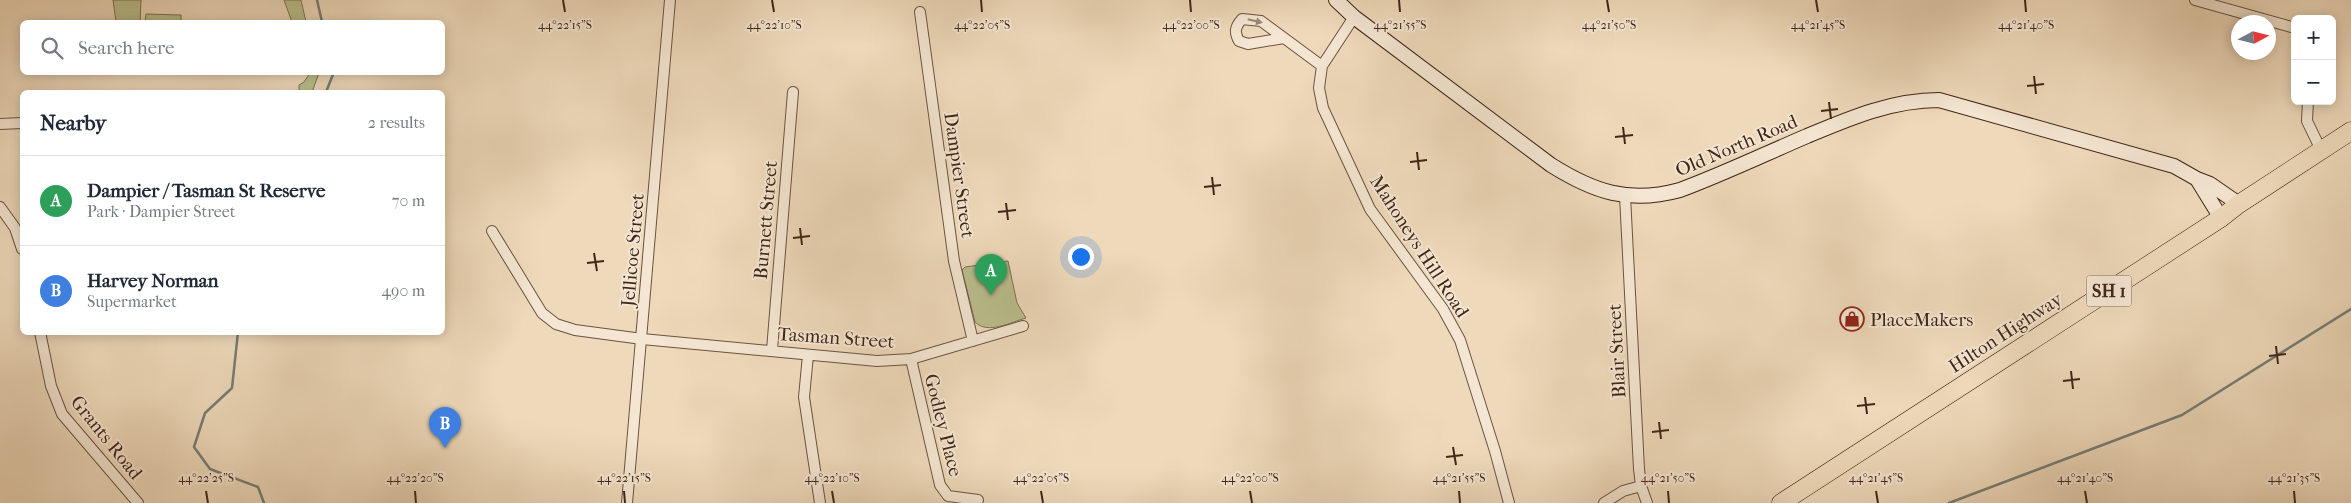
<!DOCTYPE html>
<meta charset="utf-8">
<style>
body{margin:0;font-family:"IM FELL French Canon",serif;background:#f6f6f7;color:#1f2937}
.controls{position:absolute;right:15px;top:15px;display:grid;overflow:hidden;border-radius:8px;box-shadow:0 2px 12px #0003}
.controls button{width:45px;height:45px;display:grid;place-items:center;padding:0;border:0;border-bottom:1px solid #e0e1e3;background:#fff;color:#1f2937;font:25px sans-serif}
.compass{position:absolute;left:2231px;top:15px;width:45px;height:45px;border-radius:50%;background:#fff;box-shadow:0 2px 12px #0003;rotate:83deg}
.you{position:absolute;left:1080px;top:256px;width:18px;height:18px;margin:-12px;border:4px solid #fff;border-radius:50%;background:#1a73e8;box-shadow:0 0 0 8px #1a73e833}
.badge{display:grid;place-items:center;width:32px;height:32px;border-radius:50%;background:#2563eb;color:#fff;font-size:16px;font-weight:700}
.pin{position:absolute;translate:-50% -41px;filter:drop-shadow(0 1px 2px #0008)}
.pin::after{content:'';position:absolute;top:26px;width:18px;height:15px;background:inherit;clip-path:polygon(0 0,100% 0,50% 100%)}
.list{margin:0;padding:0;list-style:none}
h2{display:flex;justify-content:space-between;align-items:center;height:65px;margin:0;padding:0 20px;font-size:21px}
h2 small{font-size:16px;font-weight:400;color:#747a83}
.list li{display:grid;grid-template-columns:32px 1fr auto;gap:15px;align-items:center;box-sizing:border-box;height:90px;padding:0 20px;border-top:1px solid #e0e1e3}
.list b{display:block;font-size:19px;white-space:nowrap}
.list p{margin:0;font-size:16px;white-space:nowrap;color:#747a83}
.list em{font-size:16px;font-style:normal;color:#747a83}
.icon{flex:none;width:28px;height:28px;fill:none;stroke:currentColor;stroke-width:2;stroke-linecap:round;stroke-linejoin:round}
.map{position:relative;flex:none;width:2351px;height:503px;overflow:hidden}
.search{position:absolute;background:#fff;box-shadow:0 2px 12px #0003;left:20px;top:20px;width:425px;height:55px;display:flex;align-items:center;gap:12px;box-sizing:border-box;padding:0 18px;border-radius:8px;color:#747a83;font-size:19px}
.panel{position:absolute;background:#fff;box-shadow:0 2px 12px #0003;left:20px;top:90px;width:425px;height:245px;border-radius:8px}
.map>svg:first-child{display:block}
</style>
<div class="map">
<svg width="2351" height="503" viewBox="0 0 2351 503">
<rect width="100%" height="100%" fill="#eed9ba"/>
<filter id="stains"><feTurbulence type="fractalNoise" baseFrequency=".004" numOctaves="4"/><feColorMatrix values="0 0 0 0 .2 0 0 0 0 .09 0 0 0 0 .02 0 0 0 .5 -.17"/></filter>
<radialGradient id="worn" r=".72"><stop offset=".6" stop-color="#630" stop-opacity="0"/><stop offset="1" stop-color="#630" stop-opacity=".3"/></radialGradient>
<!-- green -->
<path fill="#bbbf8e" stroke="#7e7253" d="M113 0H141L140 22H116Z
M284 0H301L306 22H292Z
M146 14 181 15V22H145Z
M310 73H319L312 92H299V85L304 82Z
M1008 261 1017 303 1026 318C1011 322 988 335 975 322L962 270 965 267Z"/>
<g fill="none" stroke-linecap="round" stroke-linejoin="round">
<!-- stream -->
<path stroke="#767e76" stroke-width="2.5" d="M317 0 322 22
M326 92 334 72
M238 332 232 388 205 413 194 447 210 469 258 487 264 503
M1949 503 2182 415 2351 309"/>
<!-- street casing -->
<g stroke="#6c5240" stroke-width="12">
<path id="street" d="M2195 0 2295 28
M920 12 954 261 973 341
M1354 17 1322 66 1319 88 1323 108 1370 209 1443 309 1460 340 1495 451 1509 503
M1284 38 1248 44 1239 41C1234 32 1235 27 1242 19L1261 21 1322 66
M2308 101 2307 121 2321 150
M0 124 22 123
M1625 196 1639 469 1641 486 1647 503
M0 207 15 228 22 249
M492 231 542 313 556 324 575 330 642 339 877 361 911 359 1023 326
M40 332 51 386 62 414 138 503
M772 350 793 92
M808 355 804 397 820 503
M911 359 940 485 948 496 978 500
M627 503 670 0
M1604 503 1623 491 1641 486"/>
</g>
<!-- secondary casing -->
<g stroke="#412518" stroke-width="16">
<path id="secondary" d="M1336 0 1354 17 1551 165C1594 192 1629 204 1680 190 1723 174 1765 154 1807 136 1850 118 1892 100 1939 100L2174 166 2197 179 2210 184 2239 204
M2197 179 2221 218"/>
</g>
<!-- highway casing -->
<g stroke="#412518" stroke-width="19">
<path id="highway" d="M1781 503 2221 218 2239 204 2351 131"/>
</g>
<!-- street -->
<use href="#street" stroke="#f4e6d2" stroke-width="10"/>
<!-- secondary -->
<use href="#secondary" stroke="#f4e6d2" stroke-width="14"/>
<!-- highway -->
<use href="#highway" stroke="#eed9ba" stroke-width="18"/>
</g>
<!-- one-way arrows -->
<defs><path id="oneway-solid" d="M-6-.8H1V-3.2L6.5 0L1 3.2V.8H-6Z" transform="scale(1.25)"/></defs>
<use fill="#9a8675" href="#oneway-solid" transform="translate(1255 21) rotate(13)"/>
<!-- ticks -->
<path fill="none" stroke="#412518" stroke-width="2" d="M563 0 565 12M772 0 774 12M981 0 982 12M1190 0 1191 12M1399 0 1400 12M1607 0 1609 12M1816 0 1818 12M2025 0 2026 12M2034 76 2036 94M2027 86 2044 84M1829 102 1831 119M1821 111 1838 109M1623 127 1625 144M1615 137 1633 135M1417 152 1419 170M1410 162 1427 160M1212 177 1214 195M1204 187 1221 185M1006 203 1008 220M998 212 1016 210M800 228 802 245M793 238 810 236M594 253 597 271M587 263 604 261M2276 346 2278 364M2269 356 2286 354M2071 371 2073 389M2063 381 2080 379M1865 397 1867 414M1857 406 1875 404M1659 422 1661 439M1652 432 1669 430M1453 447 1456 465M1446 457 1463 455M206 491 208 503M415 491 416 503M624 491 625 503M832 491 834 503M1041 491 1043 503M1250 491 1252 503M1459 491 1460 503M1668 491 1669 503M1876 491 1878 503M2085 491 2087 503M2294 491 2295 503"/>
<!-- icons -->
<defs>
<g id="shop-ring" transform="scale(1.25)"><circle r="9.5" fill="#f4e6d2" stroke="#8f2418" stroke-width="1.5"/><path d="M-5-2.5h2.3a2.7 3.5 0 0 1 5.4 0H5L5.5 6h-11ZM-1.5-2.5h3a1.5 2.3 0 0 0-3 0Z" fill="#8f2418"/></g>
</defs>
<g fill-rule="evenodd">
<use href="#shop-ring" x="1852" y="319"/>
</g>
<g text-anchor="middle" stroke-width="4" stroke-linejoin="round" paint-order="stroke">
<!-- shield labels -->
<rect fill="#f4e6d2" stroke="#775f50" stroke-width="1" x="2086.5" y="275.5" width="45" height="31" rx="4"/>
<g font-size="18" font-weight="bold" fill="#412518">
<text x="2109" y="297">SH 1</text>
</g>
<!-- street labels -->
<g font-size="19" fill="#412518" stroke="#f4e6d2">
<text transform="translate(1736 145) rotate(-23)" y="7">Old North Road</text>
<text transform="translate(960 175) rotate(82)" y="7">Dampier Street</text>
<text transform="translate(765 220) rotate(-85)" y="7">Burnett Street</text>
<text transform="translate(1420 246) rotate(57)" y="7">Mahoneys Hill Road</text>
<text transform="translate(632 250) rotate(-85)" y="7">Jellicoe Street</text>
<text transform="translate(2005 332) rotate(-33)" y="7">Hilton Highway</text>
<text transform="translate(836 337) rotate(4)" y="7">Tasman Street</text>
<text transform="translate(1616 351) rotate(-93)" y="7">Blair Street</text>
<text transform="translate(944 425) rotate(76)" y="7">Godley Place</text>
<text transform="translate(107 437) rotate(51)" y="7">Grants Road</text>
</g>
<!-- poi labels -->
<g font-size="19" fill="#412518" stroke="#f4e6d2" text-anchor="start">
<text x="1870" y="326">PlaceMakers</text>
</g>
</g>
<g font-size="12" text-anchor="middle" fill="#412518" stroke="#f4e6d2" stroke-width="4" stroke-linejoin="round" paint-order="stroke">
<text x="565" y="29">44°22'15"S</text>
<text x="774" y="29">44°22'10"S</text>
<text x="982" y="29">44°22'05"S</text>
<text x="1191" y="29">44°22'00"S</text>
<text x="1400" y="29">44°21'55"S</text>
<text x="1609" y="29">44°21'50"S</text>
<text x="1818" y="29">44°21'45"S</text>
<text x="2026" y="29">44°21'40"S</text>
<text x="206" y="482">44°22'25"S</text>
<text x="415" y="482">44°22'20"S</text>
<text x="624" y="482">44°22'15"S</text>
<text x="832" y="482">44°22'10"S</text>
<text x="1041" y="482">44°22'05"S</text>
<text x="1250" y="482">44°22'00"S</text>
<text x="1459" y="482">44°21'55"S</text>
<text x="1668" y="482">44°21'50"S</text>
<text x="1876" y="482">44°21'45"S</text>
<text x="2085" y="482">44°21'40"S</text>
<text x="2294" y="482">44°21'35"S</text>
</g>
<rect width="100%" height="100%" filter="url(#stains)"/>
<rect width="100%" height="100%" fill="url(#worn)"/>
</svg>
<div class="controls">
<button>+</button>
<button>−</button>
</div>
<svg class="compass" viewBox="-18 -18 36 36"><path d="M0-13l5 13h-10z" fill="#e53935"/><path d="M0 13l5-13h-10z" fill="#747a83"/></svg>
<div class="you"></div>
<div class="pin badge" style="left:991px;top:295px;background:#2e9e5b">A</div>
<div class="pin badge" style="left:445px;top:448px;background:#3f7fe0">B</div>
<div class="search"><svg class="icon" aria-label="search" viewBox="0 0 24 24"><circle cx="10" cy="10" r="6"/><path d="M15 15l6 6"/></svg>Search here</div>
<section class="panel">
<h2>Nearby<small>2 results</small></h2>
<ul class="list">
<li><span class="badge" style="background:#2e9e5b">A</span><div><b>Dampier / Tasman St Reserve</b><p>Park · Dampier Street</p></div><em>70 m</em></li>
<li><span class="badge" style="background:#3f7fe0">B</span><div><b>Harvey Norman</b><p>Supermarket</p></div><em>490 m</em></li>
</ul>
</section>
</div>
